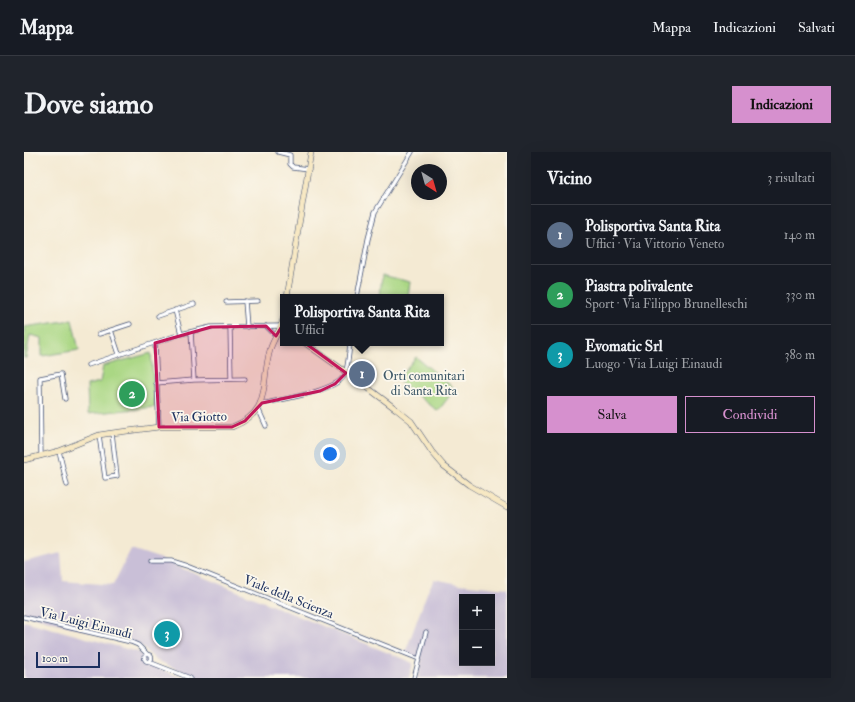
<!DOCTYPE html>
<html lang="it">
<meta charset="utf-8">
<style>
body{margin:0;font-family:"IM FELL Double Pica",serif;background:#20242c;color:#f1f3f6}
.controls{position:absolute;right:12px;bottom:12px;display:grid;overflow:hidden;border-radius:0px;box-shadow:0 4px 16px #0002}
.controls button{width:36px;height:36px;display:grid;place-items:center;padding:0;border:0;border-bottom:1px solid #363941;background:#171b24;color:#f1f3f6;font:20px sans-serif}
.compass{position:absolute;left:387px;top:12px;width:36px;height:36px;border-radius:50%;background:#171b24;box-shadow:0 4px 16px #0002;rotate:143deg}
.scale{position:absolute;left:12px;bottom:10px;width:64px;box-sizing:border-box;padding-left:4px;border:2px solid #1b2f5e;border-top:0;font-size:11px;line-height:14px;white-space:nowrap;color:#1b2f5e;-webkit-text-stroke:3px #fbf7ec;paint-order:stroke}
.you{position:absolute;left:306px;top:302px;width:14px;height:14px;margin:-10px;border:3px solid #fff;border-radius:50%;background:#1a73e8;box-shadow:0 0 0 6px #1a73e833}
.badge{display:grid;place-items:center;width:26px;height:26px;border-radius:50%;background:#d690ce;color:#fff;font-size:13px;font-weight:700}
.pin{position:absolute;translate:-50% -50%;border:2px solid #fff;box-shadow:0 1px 4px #0006}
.popup{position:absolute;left:256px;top:142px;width:164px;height:52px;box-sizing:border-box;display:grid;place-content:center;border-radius:0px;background:#171b24;filter:drop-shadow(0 1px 3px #0005);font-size:13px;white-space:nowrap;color:#9ea1a6}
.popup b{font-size:15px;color:#f1f3f6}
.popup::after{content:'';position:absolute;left:50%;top:100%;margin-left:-8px;border:8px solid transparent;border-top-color:#171b24}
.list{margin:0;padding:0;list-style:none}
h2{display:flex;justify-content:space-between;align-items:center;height:52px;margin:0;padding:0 16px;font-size:17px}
h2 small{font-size:13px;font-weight:400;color:#9ea1a6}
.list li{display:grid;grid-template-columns:26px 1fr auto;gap:12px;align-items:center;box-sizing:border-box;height:60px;padding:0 16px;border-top:1px solid #363941}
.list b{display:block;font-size:15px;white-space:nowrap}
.list p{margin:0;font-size:13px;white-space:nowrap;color:#9ea1a6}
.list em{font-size:13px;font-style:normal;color:#9ea1a6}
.actions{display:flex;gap:8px;padding:12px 16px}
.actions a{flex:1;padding:9px 0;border:1px solid #d690ce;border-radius:0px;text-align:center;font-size:14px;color:#d690ce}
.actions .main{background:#d690ce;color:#111}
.map{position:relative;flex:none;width:483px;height:526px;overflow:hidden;border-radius:0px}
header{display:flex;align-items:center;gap:24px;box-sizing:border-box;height:56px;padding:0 20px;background:#171b24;border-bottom:1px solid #363941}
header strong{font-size:19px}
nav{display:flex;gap:22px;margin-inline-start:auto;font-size:14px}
.intro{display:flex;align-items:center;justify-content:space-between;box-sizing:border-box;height:96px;padding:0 24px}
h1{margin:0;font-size:28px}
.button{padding:10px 18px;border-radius:0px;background:#d690ce;color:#111;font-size:14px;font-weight:700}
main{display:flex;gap:24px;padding:0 24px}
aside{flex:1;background:#171b24;border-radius:0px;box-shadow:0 4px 16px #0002}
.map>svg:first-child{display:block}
</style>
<header>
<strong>Mappa</strong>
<nav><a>Mappa</a><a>Indicazioni</a><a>Salvati</a></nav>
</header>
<div class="intro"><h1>Dove siamo</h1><a class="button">Indicazioni</a></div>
<main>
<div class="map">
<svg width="483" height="526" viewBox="0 0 483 526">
<rect width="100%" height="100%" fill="#fbf7ec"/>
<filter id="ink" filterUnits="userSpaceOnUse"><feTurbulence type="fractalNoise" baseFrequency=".025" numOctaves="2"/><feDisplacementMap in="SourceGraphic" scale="8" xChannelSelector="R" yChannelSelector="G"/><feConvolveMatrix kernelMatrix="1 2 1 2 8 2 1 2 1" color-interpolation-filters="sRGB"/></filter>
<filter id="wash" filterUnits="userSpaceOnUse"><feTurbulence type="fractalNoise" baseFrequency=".012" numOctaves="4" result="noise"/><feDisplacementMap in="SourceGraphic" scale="16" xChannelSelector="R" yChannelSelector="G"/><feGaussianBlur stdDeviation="0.9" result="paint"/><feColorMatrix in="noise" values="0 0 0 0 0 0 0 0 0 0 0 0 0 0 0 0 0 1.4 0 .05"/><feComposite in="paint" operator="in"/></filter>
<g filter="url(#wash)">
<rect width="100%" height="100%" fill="#f4ead3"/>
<!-- industrial -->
<path fill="#c9bfd7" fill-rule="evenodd" d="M107 397 150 411 152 414 389 511 385 526H174L132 508 117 494 0 462V410L37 401 39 429 89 433Z
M410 427 435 432 483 437V526H394L398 508 381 501 403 441ZM438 445H468V511H438Z
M0 469 114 500 129 514 158 526H0Z"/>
<!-- green -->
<path fill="#aad784" stroke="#628371" d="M358 123 386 130 384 145H356Z
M48 168 55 198 18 204V186L6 183 2 206H0V175Z
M127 201 131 255 64 262 63 233 76 230 79 214Z
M392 205 431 237 414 259 373 228Z"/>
</g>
<g filter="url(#ink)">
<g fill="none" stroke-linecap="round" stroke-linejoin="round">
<!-- street casing -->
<g stroke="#3c4b70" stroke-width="5">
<path id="street" d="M254 0 266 3V12L269 15 285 17
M333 145 344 87 351 60 388 0
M221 149 223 175
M202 150 234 149
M151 158 157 182
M134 164 170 152
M242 174 252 184
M206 175 207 227
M87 178 95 202
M167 180 170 228
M75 182 106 172
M131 191 135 275
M64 213 157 182 187 175 258 174
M132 231 170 228 221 227
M238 251H242C259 247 311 239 320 224 324 217 325 200 326 191
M234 256 242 274
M75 283 81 326 93 324 88 281
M35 299 43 333
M17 304 16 226 37 222 41 247
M126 409H147L163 414 395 507
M0 465 107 490 114 493 123 502
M120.5 506a3.5 3.5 0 1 1 7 0a3.5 3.5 0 1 1-7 0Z
M125 510 166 526
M390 526 402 480"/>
</g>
<!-- secondary casing -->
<g stroke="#3c4b70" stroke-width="6">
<path id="secondary" d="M263 145 287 0
M281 191 336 230 372 257 387 269 408 300 420 314 445 333 483 355
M0 308 35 299 75 283 88 281 135 275H208C249 259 236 233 246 198 249 187 257 178 259 167"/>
</g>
<!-- street -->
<use href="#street" stroke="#fff" stroke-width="3.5"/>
<!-- secondary -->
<use href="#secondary" stroke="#f7e8c3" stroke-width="5"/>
</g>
</g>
<!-- marked area -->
<path fill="#c2185b" fill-opacity="0.2" stroke="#c2185b" stroke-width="3" stroke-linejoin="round" d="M242 174 252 184 258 174 322 221 311 232 296 239 238 251 221 269 208 275H135L131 191 187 175Z"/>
<g text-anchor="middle" stroke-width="3.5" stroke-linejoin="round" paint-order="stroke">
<!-- park labels -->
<g font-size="13" fill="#3f5968" stroke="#fbf7ec">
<text x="400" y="228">Orti comunitari<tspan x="400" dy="15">di Santa Rita</tspan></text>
</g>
<!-- street labels -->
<g font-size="13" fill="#1b2f5e" stroke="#fbf7ec">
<text transform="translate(175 264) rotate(-1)" y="5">Via Giotto</text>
<text transform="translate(265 444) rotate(22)" y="5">Viale della Scienza</text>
<text transform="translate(62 470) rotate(14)" y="5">Via Luigi Einaudi</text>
</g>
</g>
</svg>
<div class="controls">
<button>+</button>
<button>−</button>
</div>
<svg class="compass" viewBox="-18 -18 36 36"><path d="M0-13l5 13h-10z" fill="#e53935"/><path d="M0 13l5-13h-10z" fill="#9ea1a6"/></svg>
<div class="scale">100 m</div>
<div class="you"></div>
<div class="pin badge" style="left:338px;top:222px;background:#5c6f8a">1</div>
<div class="popup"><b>Polisportiva Santa Rita</b>Uffici</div>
<div class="pin badge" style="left:108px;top:242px;background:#2e9e5b">2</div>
<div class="pin badge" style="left:143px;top:482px;background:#0f9aa8">3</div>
</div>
<aside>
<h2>Vicino<small>3 risultati</small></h2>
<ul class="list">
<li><span class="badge" style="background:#5c6f8a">1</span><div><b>Polisportiva Santa Rita</b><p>Uffici · Via Vittorio Veneto</p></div><em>140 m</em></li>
<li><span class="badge" style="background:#2e9e5b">2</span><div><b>Piastra polivalente</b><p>Sport · Via Filippo Brunelleschi</p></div><em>330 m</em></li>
<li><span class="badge" style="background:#0f9aa8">3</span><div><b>Evomatic Srl</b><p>Luogo · Via Luigi Einaudi</p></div><em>380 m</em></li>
</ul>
<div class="actions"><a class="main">Salva</a><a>Condividi</a></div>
</aside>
</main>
